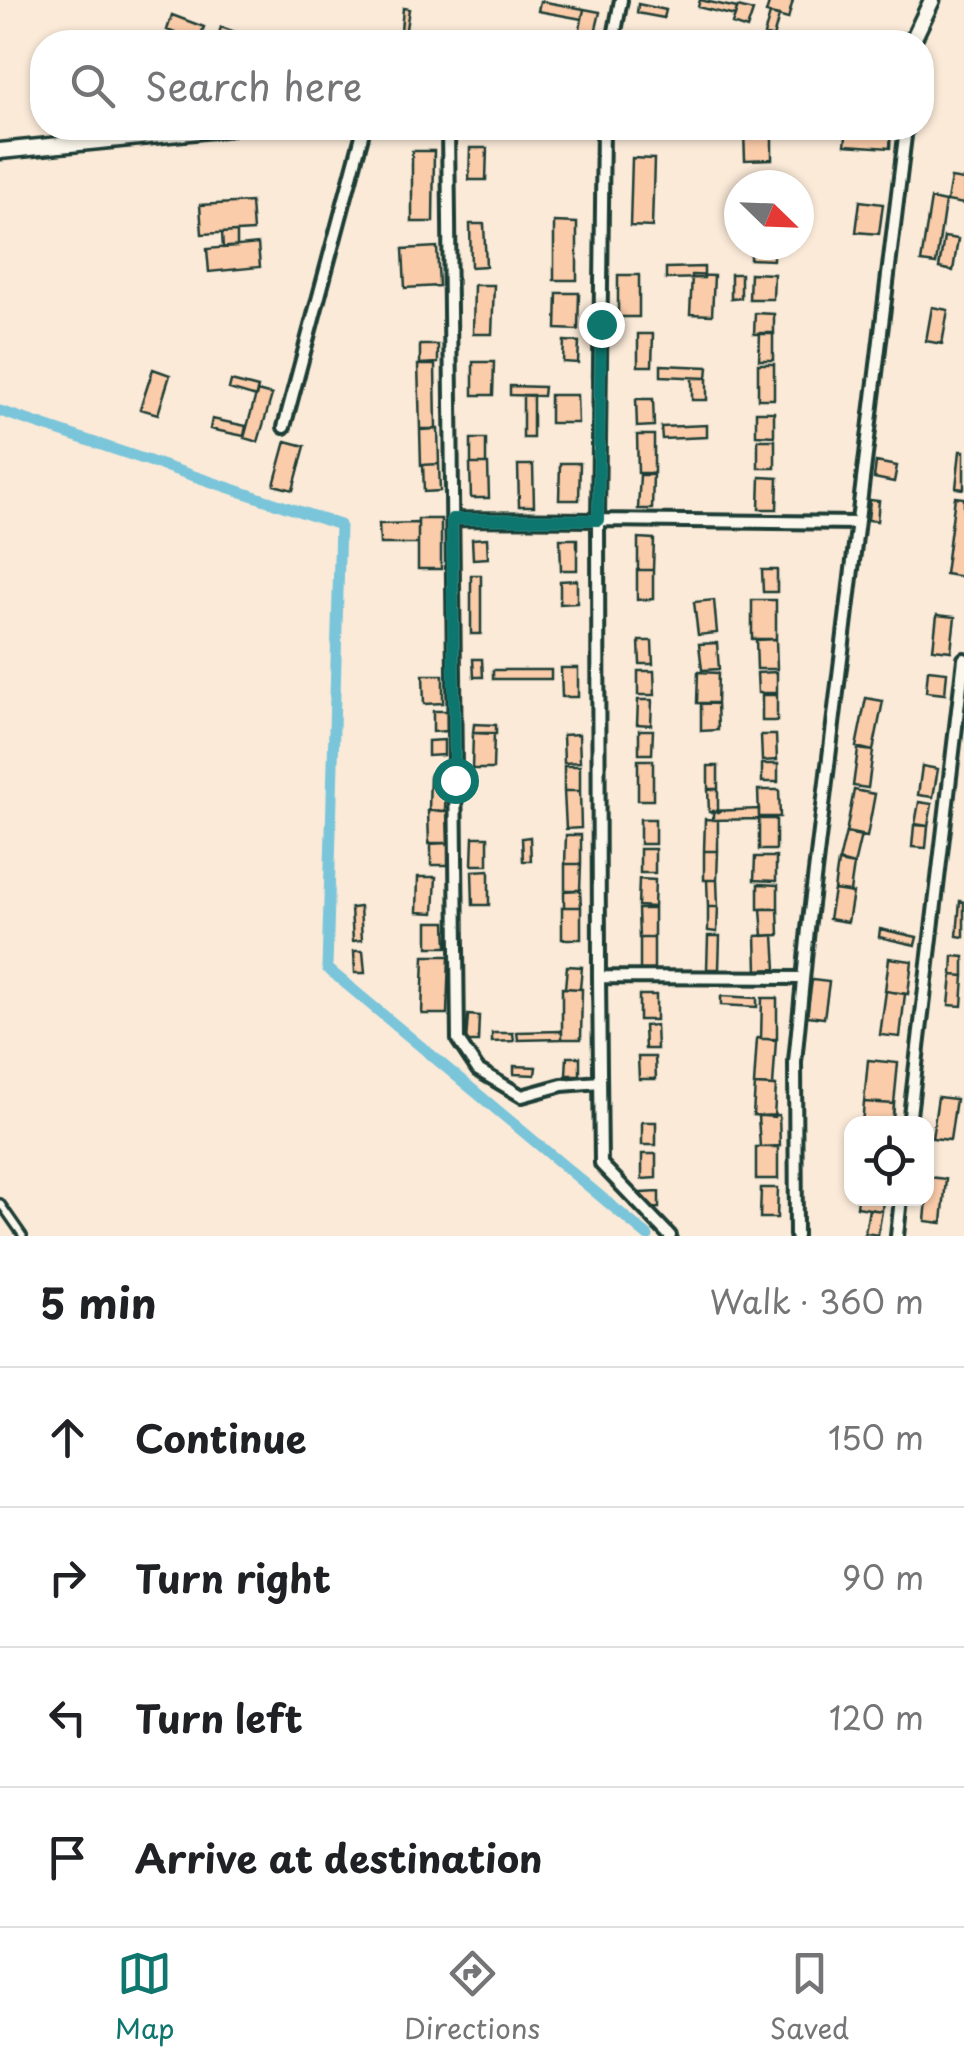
<!DOCTYPE html>
<meta charset="utf-8">
<style>
body{margin:0;font-family:"Playpen Sans",sans-serif;background:#f6f6f6;color:#202124}
.controls{position:absolute;right:30px;bottom:30px;display:grid;overflow:hidden;border-radius:20px;box-shadow:0 2px 8px #0004}
.controls button{width:90px;height:90px;display:grid;place-items:center;padding:0;border:0;border-bottom:2px solid #e0e0e0;background:#fff;color:#202124;font:50px sans-serif}
.compass{position:absolute;left:724px;top:170px;width:90px;height:90px;border-radius:50%;background:#fff;box-shadow:0 2px 8px #0004;rotate:113deg}
.stop{position:absolute;width:30px;height:30px;margin:-22px;border:8px solid #0f766e;border-radius:50%;background:#fff}
.stop.end{background:#0f766e;border-color:#fff;box-shadow:0 2px 10px #0008}
.list{margin:0;padding:0;list-style:none}
h2{display:flex;justify-content:space-between;align-items:center;height:130px;margin:0;padding:0 40px;font-size:42px}
h2 small{font-size:32px;font-weight:400;color:#757577}
.list li{display:grid;grid-template-columns:65px 1fr auto;gap:30px;align-items:center;box-sizing:border-box;height:140px;padding:0 40px;border-top:2px solid #e0e0e0}
.list b{display:block;font-size:38px;white-space:nowrap}
.list em{font-size:32px;font-style:normal;color:#757577}
.icon{flex:none;width:55px;height:55px;fill:none;stroke:currentColor;stroke-width:2;stroke-linecap:round;stroke-linejoin:round}
.map{position:relative;flex:none;width:964px;height:1236px;overflow:hidden}
.search{position:absolute;background:#fff;box-shadow:0 2px 8px #0004;left:30px;right:30px;top:30px;height:110px;display:flex;align-items:center;gap:25px;box-sizing:border-box;padding:0 35px;border-radius:40px;color:#757577;font-size:38px}
.sheet{height:690px;background:#fff}
nav{display:flex;justify-content:space-around;align-items:center;box-sizing:border-box;height:140px;border-top:2px solid #e0e0e0;background:#fff;font-size:28px;color:#757577}
nav a{display:grid;justify-items:center;gap:5px}
nav .on{color:#0f766e}
.map>svg:first-child{display:block}
</style>
<div class="map">
<svg width="964" height="1236" viewBox="0 0 964 1236">
<rect width="100%" height="100%" fill="#fbead8"/>
<filter id="ink" filterUnits="userSpaceOnUse"><feTurbulence type="fractalNoise" baseFrequency=".01" numOctaves="2"/><feDisplacementMap in="SourceGraphic" scale="20" xChannelSelector="R" yChannelSelector="G"/><feConvolveMatrix kernelMatrix="1 2 1 2 8 2 1 2 1" color-interpolation-filters="sRGB"/></filter>
<g filter="url(#ink)">
<g fill="none" stroke-linecap="round" stroke-linejoin="round">
<!-- canal -->
<path stroke="#7ac5da" stroke-width="11" d="M0 411 340 525 327 968 648 1236"/>
</g>
<!-- building -->
<path fill="#fbccaa" stroke="#1f3d34" stroke-width="2.5" d="M700 0 737 8 735 16 698 7Z
M770 0H793L788 19 766 13Z
M540 1 584 9 582 19 538 11Z
M638 4 666 10 664 18 637 13Z
M738 7 753 11 747 29 732 24Z
M403 8 409 9 404 42H400Z
M584 9 600 12 593 42 578 39Z
M770 14 779 16 773 38 764 35Z
M172 15 204 27 198 42 167 30Z
M221 27 263 42H216Z
M847 128H891L890 148 845 145Z
M772 131V159L745 160 744 132Z
M470 148H487L486 180H469Z
M412 151H434L433 222H412Z
M632 158 654 159 652 227 630 226Z
M951 178 964 180V204L947 201Z
M931 199 945 202 936 264 921 262Z
M860 201 883 204 879 234 856 232Z
M251 202 253 231 202 234 200 205Z
M554 222 577 223V280H554Z
M470 224H484L486 266 471 267Z
M237 232V247L223 248 222 233Z
M944 237 958 239 953 271 939 268Z
M258 244 260 267 209 272 207 249Z
M750 245H773V260L750 259Z
M437 247 439 286 405 288 403 249Z
M704 267V278L666 279V268Z
M750 273 774 274 773 299H749Z
M731 274H741V298L731 299Z
M618 275H639V317H618Z
M692 275 714 276 712 315 690 314Z
M474 285H494L492 334H473Z
M557 293H579L578 330 556 329Z
M932 307 948 310 942 344 926 341Z
M755 313 774 314V334H754Z
M760 333H773V360H759Z
M638 334H653L652 366H638Z
M564 341 579 342 578 363 563 362Z
M420 345H438V363L420 364Z
M473 362H494L493 395H473Z
M758 364H774V399H758Z
M418 365H435L436 429H420Z
M661 365 708 367 707 378 661 376Z
M153 369 170 375 158 414 140 409Z
M692 378H707V400H692Z
M231 381 258 388 256 397 229 389Z
M510 386 544 387 543 396 510 395Z
M257 391 272 395 258 442 244 438Z
M523 395H533V438H523Z
M550 395H577L578 423H550Z
M636 399H653L654 426 637 427Z
M756 412H774V436L756 435Z
M212 419 246 426 244 436 210 429Z
M707 425V437L662 439 661 427Z
M438 429 439 464 421 465 420 430Z
M637 435H654V473H638Z
M471 439H486V464H471Z
M758 440H775V468H758Z
M286 441 305 446 293 490 274 485Z
M960 451H964V489L956 488Z
M876 462 897 466 894 482 874 478Z
M560 463H580L579 500H559Z
M439 464 440 491 424 492 423 465Z
M470 464H488L489 498H471Z
M518 465H533L534 506H519Z
M640 475H653L652 509H638Z
M760 477 778 478 777 509H759Z
M955 497 964 498V577L945 574Z
M870 500 879 501 877 521 868 520Z
M418 519H441V569H418Z
M418 523V544H380L379 524Z
M487 538 488 558 473 559 472 539Z
M638 538 654 539 653 570H638Z
M560 539H577V570H561Z
M637 570H653V599L637 600Z
M762 570H777V592H763Z
M471 575H481V634H471Z
M577 580V603L560 604V581Z
M714 600 717 633 698 635 694 602Z
M752 600H776V639H752Z
M937 615 955 617 951 651 933 649Z
M776 639 777 669H757L756 640Z
M639 641H652L653 664H640Z
M717 643 719 669 702 670 699 644Z
M473 659H482L483 677H474Z
M561 668H578V697H562Z
M493 670H551V679H493Z
M928 670 947 672 945 694 926 692Z
M638 671H654L655 695H638Z
M698 672 718 673 717 704 697 703Z
M777 672V693H758L757 673Z
M423 675H443V703L424 704Z
M762 695H777V721H762Z
M866 698 883 701 873 751 856 747Z
M638 700H652L651 725 637 724Z
M701 703H717L718 730 701 731Z
M433 711H447V731L433 732Z
M474 724 496 725V734L473 733Z
M639 730H653L652 754H639Z
M473 733H494L493 769H472Z
M579 734 580 762 564 763 563 735Z
M761 735H776L777 760 762 761Z
M444 740V755L428 756V741Z
M858 749 873 751 868 788 853 786Z
M638 760H653V800H638Z
M762 764H778V782H762Z
M564 766H580V791H564Z
M708 766H718V789H708Z
M922 766 938 769 933 797 918 795Z
M430 774H446L445 811 429 810Z
M718 789V812H709L708 790Z
M758 790H779L780 817H759Z
M854 790 875 794 867 837 846 833Z
M564 791H580L581 828 566 829Z
M919 802 932 804 928 826 915 824Z
M759 809V819L713 820V811Z
M428 811H447L448 843 429 844Z
M640 819H655V844H640Z
M705 819 718 820V851H704Z
M759 819H776V850H759Z
M914 825 928 826 926 848 912 847Z
M846 832 861 835 854 865 839 861Z
M566 835H581V864H565Z
M473 837H488V865H472Z
M530 837 531 861H523L522 838Z
M431 843H448V865H431Z
M640 849H655V873H640Z
M704 851H718L717 880H704Z
M755 857H776V881L754 880Z
M838 862 854 865 850 892 834 890Z
M565 864H581L580 890H565Z
M489 870V905H473L472 871Z
M418 877H436L434 913 417 912Z
M639 879 655 880 654 907 638 906Z
M707 880H717L718 907H708Z
M758 884 778 885V909H758Z
M580 890 581 907H564V891Z
M834 890 853 893 848 922 829 919Z
M960 901 964 902V937L957 936Z
M360 907 362 940 353 941 351 908Z
M562 907H581V939H562Z
M708 907H718L717 932 708 931Z
M778 908 779 935 763 936 761 909Z
M638 909H654V938H639Z
M428 922H446L447 947H428Z
M880 929 917 937 915 945 879 937Z
M774 935 776 969 757 970 756 936Z
M708 936H720L719 969H707Z
M640 938H654V977H640Z
M354 951H363L365 973H355Z
M424 956H449L447 1014H422Z
M953 956 964 957V976L952 975Z
M889 958 912 961 908 994 885 991Z
M567 966 582 967 580 989 565 988Z
M952 975 964 976 962 1006 949 1005Z
M812 980 829 982 824 1018 807 1016Z
M562 988 582 989 581 1039H562Z
M886 991 905 994 900 1037 880 1035Z
M639 995H656V1020H639Z
M721 996 757 998V1007L721 1005Z
M762 998H777V1039H761Z
M468 1015 479 1016 478 1042H466Z
M656 1025 657 1049H645L644 1026Z
M562 1031V1039L518 1040 517 1032Z
M492 1033H513L514 1041 492 1042Z
M757 1038 776 1040 773 1086 754 1085Z
M567 1057H580V1075H566Z
M638 1057H655L656 1079H639Z
M868 1060 898 1063 892 1124H862Z
M514 1066 536 1067 535 1075 514 1074Z
M755 1085 776 1086 774 1117 753 1115Z
M938 1097 956 1099 950 1140 932 1138Z
M864 1102 894 1104 893 1124H862Z
M779 1115 780 1146 760 1147 758 1116Z
M642 1122H656V1145H642Z
M756 1147H778V1179H756Z
M642 1154H656V1178L642 1179Z
M929 1177 946 1179 942 1223 925 1221Z
M761 1188H778L777 1218H760Z
M659 1192V1208L641 1209V1193Z
M858 1198H883L882 1211 857 1207Z
M869 1209 882 1211 878 1235 865 1233Z"/>
<g fill="none" stroke-linecap="round" stroke-linejoin="round">
<!-- lane casing -->
<g stroke="#1f3d34" stroke-width="12">
<path id="lane" d="M0 1203 23 1236"/>
</g>
<!-- street casing -->
<g stroke="#1f3d34" stroke-width="18">
<path id="street" d="M613 42 621 0
M448 128 458 1040 478 1070 522 1096 562 1085 600 1082
M284 427 364 128
M452 519 598 520 603 128
M599 977 598 520 857 523
M909 1124 964 659
M670 1236 601 1164 599 977 803 978
M796 1236 795 1062 808 929 906 128
M897 1236 901 1198"/>
</g>
<!-- secondary casing -->
<g stroke="#1f3d34" stroke-width="21">
<path id="secondary" d="M912 42 932 0
M0 151 229 128"/>
</g>
<!-- lane -->
<use href="#lane" stroke="#fbf7ec" stroke-width="5"/>
<!-- street -->
<use href="#street" stroke="#fbf7ec" stroke-width="10"/>
<!-- secondary -->
<use href="#secondary" stroke="#fbf7ec" stroke-width="14"/>
</g>
</g>
<g fill="none" stroke-linecap="round" stroke-linejoin="round" filter="url(#ink)">
<!-- route -->
<path stroke="#0f766e" stroke-width="12" d="M455 780 452 519 598 520 601 324"/>
</g>
</svg>
<div class="controls">
<button><svg class="icon" aria-label="locate" viewBox="0 0 24 24"><circle cx="12" cy="12" r="6"/><path d="M12 2v4M12 18v4M2 12h4M18 12h4"/></svg></button>
</div>
<svg class="compass" viewBox="-18 -18 36 36"><path d="M0-13l5 13h-10z" fill="#e53935"/><path d="M0 13l5-13h-10z" fill="#757577"/></svg>
<div class="stop" style="left:455px;top:780px"></div>
<div class="stop end" style="left:601px;top:324px"></div>
<div class="search"><svg class="icon" aria-label="search" viewBox="0 0 24 24"><circle cx="10" cy="10" r="6"/><path d="M15 15l6 6"/></svg>Search here</div>
</div>
<section class="sheet">
<h2>5 min<small>Walk · 360 m</small></h2>
<ul class="list">
<li><svg class="icon" aria-label="ahead" viewBox="0 0 24 24"><path d="M12 20V5M6 11l6-6 6 6"/></svg><div><b>Continue</b></div><em>150 m</em></li>
<li><svg class="icon" aria-label="right" viewBox="0 0 24 24"><path d="M7 20v-9h11M14 6l5 5-5 5"/></svg><div><b>Turn right</b></div><em>90 m</em></li>
<li><svg class="icon" aria-label="left" viewBox="0 0 24 24"><path d="M17 20v-9H6M10 6l-5 5 5 5"/></svg><div><b>Turn left</b></div><em>120 m</em></li>
<li><svg class="icon" aria-label="arrive" viewBox="0 0 24 24"><path d="M6 21V4h12l-3 4 3 4H6"/></svg><div><b>Arrive at destination</b></div></li>
</ul>
</section>
<nav>
<a class="on"><svg class="icon" aria-label="map" viewBox="0 0 24 24"><path d="M3 6l6-2 6 2 6-2v14l-6 2-6-2-6 2zM9 4v14M15 6v14"/></svg>Map</a>
<a><svg class="icon" aria-label="directions" viewBox="0 0 24 24"><path d="M12 3l9 9-9 9-9-9zM9 14v-3h6M13 9l2 2-2 2"/></svg>Directions</a>
<a><svg class="icon" aria-label="saved" viewBox="0 0 24 24"><path d="M7 4h10v16l-5-4-5 4z"/></svg>Saved</a>
</nav>
